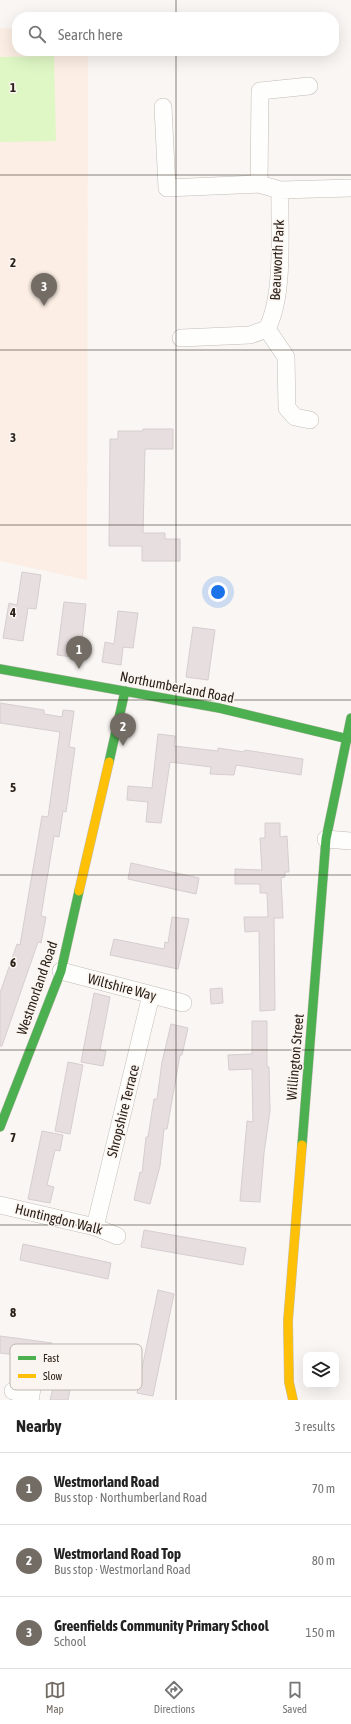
<!DOCTYPE html>
<meta charset="utf-8">
<style>
body{margin:0;font-family:"Asap Condensed",sans-serif;background:#f6f6f6;color:#222}
.controls{position:absolute;right:12px;bottom:12px;display:grid;overflow:hidden;border-radius:8px;box-shadow:0 4px 16px #0002}
.controls button{width:36px;height:36px;display:grid;place-items:center;padding:0;border:0;border-bottom:1px solid #e0e0e0;background:#fff;color:#222;font:20px sans-serif}
.you{position:absolute;left:218px;top:592px;width:14px;height:14px;margin:-10px;border:3px solid #fff;border-radius:50%;background:#1a73e8;box-shadow:0 0 0 6px #1a73e833}
.badge{display:grid;place-items:center;width:26px;height:26px;border-radius:50%;background:#736c65;color:#fff;font-size:13px;font-weight:700}
.pin{position:absolute;translate:-50% -33px;filter:drop-shadow(0 1px 2px #0008)}
.pin::after{content:'';position:absolute;top:21px;width:14px;height:12px;background:inherit;clip-path:polygon(0 0,100% 0,50% 100%)}
.list{margin:0;padding:0;list-style:none}
h2{display:flex;justify-content:space-between;align-items:center;height:52px;margin:0;padding:0 16px;font-size:17px}
h2 small{font-size:13px;font-weight:400;color:#767676}
.list li{display:grid;grid-template-columns:26px 1fr auto;gap:12px;align-items:center;box-sizing:border-box;height:72px;padding:0 16px;border-top:1px solid #e0e0e0}
.list b{display:block;font-size:15px;white-space:nowrap}
.list p{margin:0;font-size:13px;white-space:nowrap;color:#767676}
.list em{font-size:13px;font-style:normal;color:#767676}
.icon{flex:none;width:22px;height:22px;fill:none;stroke:currentColor;stroke-width:2;stroke-linecap:round;stroke-linejoin:round}
.map{position:relative;flex:none;width:351px;height:1400px;overflow:hidden}
.search{position:absolute;background:#fff;box-shadow:0 4px 16px #0002;left:12px;right:12px;top:12px;height:44px;display:flex;align-items:center;gap:10px;box-sizing:border-box;padding:0 14px;border-radius:16px;color:#767676;font-size:15px}
.sheet{height:268px;background:#fff}
nav{display:flex;justify-content:space-around;align-items:center;box-sizing:border-box;height:56px;border-top:1px solid #e0e0e0;background:#fff;font-size:11px;color:#767676}
nav a{display:grid;justify-items:center;gap:2px}
nav .on{color:#736c65}
.map>svg:first-child{display:block}
</style>
<div class="map">
<svg width="351" height="1400" viewBox="0 0 351 1400">
<rect width="100%" height="100%" fill="#f9f6f3"/>
<!-- built -->
<path fill="#fceee4" d="M0 28 17 29V51H88L87 580 0 561Z"/>
<!-- green -->
<path fill="#dff7c5" d="M54 56 56 141 0 142V57Z"/>
<!-- building -->
<path fill="#e7dedf" stroke="#d6cecf" d="M143 429H173V449H145L143 533H165V539H180V561H142V546H109L110 439H118V431H143Z
M22 572 41 575 36 609 28 608 23 641 3 638 9 603 17 605Z
M64 602 86 604 80 658 57 655Z
M118 611 138 613 133 648 123 647 121 665 102 662 105 642 114 644Z
M193 627 215 630 208 680 186 677Z
M0 703 44 710V714L62 717 63 710 74 711 69 747 75 748 66 812 63 811 59 837 54 836 41 916 46 917 41 943 38 942 2 1046H0V993L17 944 20 945 42 816 48 817 60 732 0 723Z
M158 734 175 736 174 746 218 751V748L244 752 245 750 303 759 301 775 236 765 234 775 210 774 211 767 170 762 161 823 146 822 148 802 127 800 128 786 152 788Z
M265 823H280V837L287 836 289 872H285V877L281 878 283 918H274L275 1010 260 1011 259 931 245 932 244 917H268L267 893H260V884H235V869L262 870 260 838H265Z
M131 863 199 878 196 894 128 879Z
M172 917 189 919 178 969 110 955 114 939 164 949 165 942 168 943Z
M222 988 223 1003 211 1004 210 989Z
M94 993 110 997 100 1050 106 1051 103 1066 81 1062Z
M252 1021H267V1067H269L270 1111 264 1153 260 1202 240 1201 247 1121 253 1122 252 1069 229 1070 228 1055 252 1054Z
M171 1024 188 1028 182 1055H180L167 1129H164L160 1166 150 1204 134 1200 140 1172 142 1173 146 1137H148L154 1099H157L162 1062Z
M68 1062 83 1065 70 1134 55 1131Z
M42 1131 63 1135 60 1151 55 1150 47 1185 54 1187 50 1203 28 1199Z
M144 1230 246 1248 243 1265 141 1247Z
M23 1244 111 1263 108 1279 20 1260Z
M158 1290 174 1294 153 1396 137 1393Z
M0 1336 52 1343 50 1359 0 1353Z
M58 1367 74 1370 68 1400H50Z"/>
<g fill="none" stroke-linecap="round" stroke-linejoin="round">
<!-- street casing -->
<g stroke="#c3bcb6" stroke-width="18">
<path id="street" d="M163 107 167 188 259 184 280 190 351 188
M259 184 260 91 309 86
M280 190C279 230 285 293 267 329L286 357 287 408 295 417 310 420
M181 338 250 335 267 329
M326 839 351 841
M61 971 183 1003
M0 1205 95 1227 117 1236
M95 1227 151 995
M13 1391 31 1396
M30 1400 34 1378"/>
</g>
<!-- fast casing -->
<g stroke="#c3bcb6" stroke-width="10">
<path id="fast" d="M0 669 219 708 348 739
M109 762 125 691
M0 1127 61 971 79 891
M302 1145 326 839 351 718"/>
</g>
<!-- slow casing -->
<g stroke="#c3bcb6" stroke-width="10">
<path id="slow" d="M79 891 109 762
M293 1400 289 1382 288 1321 302 1145"/>
</g>
<!-- street -->
<use href="#street" stroke="#fefefd" stroke-width="17"/>
<!-- fast -->
<use href="#fast" stroke="#4caf50" stroke-width="9"/>
<!-- slow -->
<use href="#slow" stroke="#ffc107" stroke-width="9"/>
</g>
<!-- grid -->
<path fill="none" stroke="#2b2118" stroke-width="1" stroke-opacity="0.55" d="M176 0V17M176 51V1400M0 175H351M0 350H351M0 525H351M0 700H351M0 875H351M0 1050H351M0 1225H351"/>
<g text-anchor="middle" stroke-width="3" stroke-linejoin="round" paint-order="stroke">
<!-- street labels -->
<g font-size="14" fill="#2b2118" stroke="#fbf5f1">
<text transform="translate(277 260) rotate(-87)" y="5">Beauworth Park</text>
<text transform="translate(177 687) rotate(11)" y="5">Northumberland Road</text>
<text transform="translate(122 987) rotate(15)" y="5">Wiltshire Way</text>
<text transform="translate(37 988) rotate(-71)" y="5">Westmorland Road</text>
<text transform="translate(295 1057) rotate(-85)" y="5">Willington Street</text>
<text transform="translate(123 1111) rotate(-76)" y="5">Shropshire Terrace</text>
<text transform="translate(59 1219) rotate(14)" y="5">Huntingdon Walk</text>
</g>
</g>
<!-- legend -->
<rect x="10" y="1344" width="132" height="46" rx="6" fill="#fbf5f1" stroke="#bdb5b0" stroke-width="1"/>
<rect x="18" y="1356" width="18" height="4" fill="#4caf50"/>
<rect x="18" y="1374" width="18" height="4" fill="#ffc107"/>
<g font-size="11" fill="#2b2118">
<text x="43" y="1362">Fast</text>
<text x="43" y="1380">Slow</text>
</g>
<g font-size="13" text-anchor="middle" font-weight="bold" fill="#2b2118" stroke="#fbf5f1" stroke-width="3" stroke-linejoin="round" paint-order="stroke">
<text x="13" y="92">1</text>
<text x="13" y="267">2</text>
<text x="13" y="442">3</text>
<text x="13" y="617">4</text>
<text x="13" y="792">5</text>
<text x="13" y="967">6</text>
<text x="13" y="1142">7</text>
<text x="13" y="1317">8</text>
</g>
</svg>
<div class="controls">
<button><svg class="icon" aria-label="layers" viewBox="0 0 24 24"><path d="M12 4l9 5-9 5-9-5zM3 14l9 5 9-5"/></svg></button>
</div>
<div class="you"></div>
<div class="pin badge" style="left:79px;top:669px">1</div>
<div class="pin badge" style="left:123px;top:746px">2</div>
<div class="pin badge" style="left:44px;top:306px">3</div>
<div class="search"><svg class="icon" aria-label="search" viewBox="0 0 24 24"><circle cx="10" cy="10" r="6"/><path d="M15 15l6 6"/></svg>Search here</div>
</div>
<section class="sheet">
<h2>Nearby<small>3 results</small></h2>
<ul class="list">
<li><span class="badge">1</span><div><b>Westmorland Road</b><p>Bus stop · Northumberland Road</p></div><em>70 m</em></li>
<li><span class="badge">2</span><div><b>Westmorland Road Top</b><p>Bus stop · Westmorland Road</p></div><em>80 m</em></li>
<li><span class="badge">3</span><div><b>Greenfields Community Primary School</b><p>School</p></div><em>150 m</em></li>
</ul>
</section>
<nav>
<a class="on"><svg class="icon" aria-label="map" viewBox="0 0 24 24"><path d="M3 6l6-2 6 2 6-2v14l-6 2-6-2-6 2zM9 4v14M15 6v14"/></svg>Map</a>
<a><svg class="icon" aria-label="directions" viewBox="0 0 24 24"><path d="M12 3l9 9-9 9-9-9zM9 14v-3h6M13 9l2 2-2 2"/></svg>Directions</a>
<a><svg class="icon" aria-label="saved" viewBox="0 0 24 24"><path d="M7 4h10v16l-5-4-5 4z"/></svg>Saved</a>
</nav>
